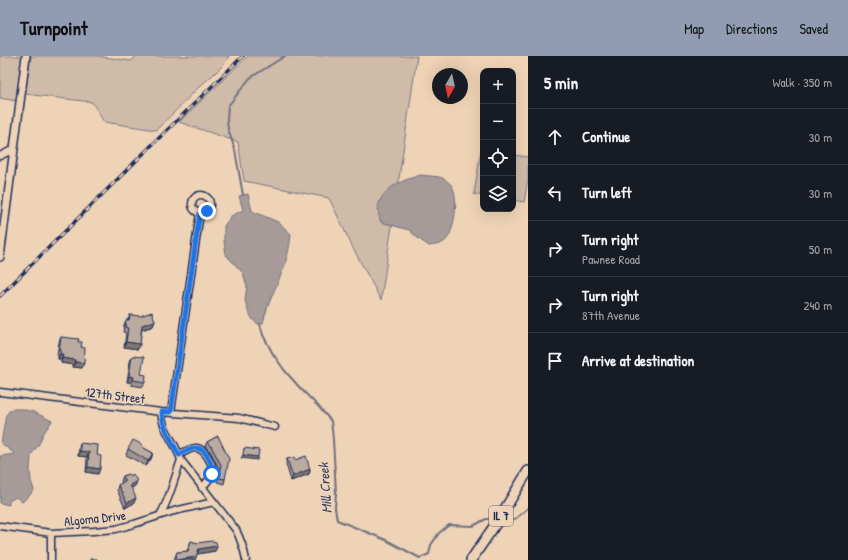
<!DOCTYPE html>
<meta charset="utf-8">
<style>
body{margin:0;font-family:"Patrick Hand",sans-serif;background:#20242c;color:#f1f3f6}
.controls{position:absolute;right:12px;top:12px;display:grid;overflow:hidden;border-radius:8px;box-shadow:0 4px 16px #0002}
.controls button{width:36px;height:36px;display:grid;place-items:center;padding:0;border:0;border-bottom:1px solid #363941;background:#171b24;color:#f1f3f6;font:20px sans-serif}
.compass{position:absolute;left:432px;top:12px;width:36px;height:36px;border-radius:50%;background:#171b24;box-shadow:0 4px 16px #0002;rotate:189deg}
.stop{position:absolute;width:12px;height:12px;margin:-9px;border:3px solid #1a73e8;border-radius:50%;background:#fff}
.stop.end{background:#1a73e8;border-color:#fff;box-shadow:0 1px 4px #0008}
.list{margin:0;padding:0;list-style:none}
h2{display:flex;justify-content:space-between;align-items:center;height:52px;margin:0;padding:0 16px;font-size:17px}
h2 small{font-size:13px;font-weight:400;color:#9ea1a6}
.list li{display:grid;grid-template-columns:26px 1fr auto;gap:12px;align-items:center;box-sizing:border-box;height:56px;padding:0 16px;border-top:1px solid #363941}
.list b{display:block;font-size:15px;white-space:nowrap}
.list p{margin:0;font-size:13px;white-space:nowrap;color:#9ea1a6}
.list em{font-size:13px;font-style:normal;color:#9ea1a6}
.icon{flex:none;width:22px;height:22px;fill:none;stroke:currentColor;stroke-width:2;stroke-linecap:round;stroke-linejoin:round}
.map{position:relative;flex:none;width:528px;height:504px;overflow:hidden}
header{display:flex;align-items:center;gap:24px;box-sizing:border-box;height:56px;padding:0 20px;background:#919bb2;color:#111}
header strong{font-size:19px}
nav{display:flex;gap:22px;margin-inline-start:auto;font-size:14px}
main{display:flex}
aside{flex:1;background:#171b24}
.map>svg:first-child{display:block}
</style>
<header>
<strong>Turnpoint</strong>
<nav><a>Map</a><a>Directions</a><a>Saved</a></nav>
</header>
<main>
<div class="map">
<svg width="528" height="504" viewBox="0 0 528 504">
<rect width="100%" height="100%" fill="#efd3b6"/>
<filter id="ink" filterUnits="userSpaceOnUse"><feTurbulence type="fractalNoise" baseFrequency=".025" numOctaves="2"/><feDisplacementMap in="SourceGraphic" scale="8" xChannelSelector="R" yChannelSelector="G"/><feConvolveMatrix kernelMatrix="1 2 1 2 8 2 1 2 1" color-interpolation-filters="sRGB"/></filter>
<g filter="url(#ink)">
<!-- green -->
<path fill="#d0bba9" stroke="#767584" d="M0 0H23L16 45 0 42Z
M31 0H97L131 5 137 0H229C223 12 210 21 199 31 185 45 171 60 156 74L104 66 92 46 25 38Z
M248 0H417L381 244 353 192 329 142 244 125 238 86 179 66Z
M481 94H483V140L474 138Z
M513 99 528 101V123L524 146 513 144Z"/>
<!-- water -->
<path fill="#a69b98" stroke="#6e7081" d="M421 119C425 120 439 120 442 122 445 123 451 128 452 130 459 141 455 175 446 184 441 189 435 189 429 190L419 183 409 174 381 166C369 138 398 125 421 119Z
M248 138 252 155 278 166 291 178C290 189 288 200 284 211 277 230 267 248 263 267L258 268 253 264 248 255 245 244 247 230 243 217 226 199 224 185V170L231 160 243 154 239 140Z
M11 353H21L34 356 52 365 43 378 39 388 31 399 30 414 31 425 34 434 30 439 22 446 16 441 9 445V449L0 447V400L15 398 1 387 6 359Z"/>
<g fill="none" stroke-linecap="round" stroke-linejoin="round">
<!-- stream -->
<path stroke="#6e7081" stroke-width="2" d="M243 139 235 94 228 73 227 63 228 50 250 22 285 0
M260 268 263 279 273 298 285 315 301 333 318 350 331 365 333 383 336 437 335 452 337 464 386 484 420 502 429 498 431 489 439 477 449 469 473 470 486 463H489
M513 464 515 463 528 452"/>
<!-- minor casing -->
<g stroke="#1b2f5e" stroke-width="9">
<path id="minor" d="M0 100 14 93
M192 148a9 9 0 1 1 18 0a9 9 0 1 1-18 0Z
M0 336 161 356 239 362 275 371
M161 356C162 374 176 387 181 404L236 474C241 484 244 493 246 504
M171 356 200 157
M179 399C184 396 191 391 197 392 206 394 215 411 212 419 210 423 205 428 202 432
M160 459C170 443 174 423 181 404
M0 470 51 477 93 475 116 473 134 468 174 455 214 446
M51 477V504"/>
</g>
<!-- tertiary casing -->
<g stroke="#1b2f5e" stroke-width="10">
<path id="tertiary" d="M0 201 26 0"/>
</g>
<!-- primary casing -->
<g stroke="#1b2f5e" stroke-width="12">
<path id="primary" d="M471 504 497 466 528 415"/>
</g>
<!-- minor -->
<use href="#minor" stroke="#efd3b6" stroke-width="6"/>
<!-- tertiary -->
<use href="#tertiary" stroke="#efd3b6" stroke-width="7"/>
<!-- primary -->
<use href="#primary" stroke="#efd3b6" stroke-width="9"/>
<!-- rail casing -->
<g stroke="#1b2f5e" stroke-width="3.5">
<path id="rail" d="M0 240 155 86 243 0"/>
</g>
<!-- rail -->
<use href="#rail" stroke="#efd3b6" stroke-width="2" stroke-dasharray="6" stroke-linecap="butt"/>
</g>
<!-- wall -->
<path fill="#a1928a" stroke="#1b2f5e" d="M130 259 155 265 153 270 142 274 138 293 124 291 126 277 123 276 124 269 126 264H128Z
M61 281 81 291 82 312 73 311 74 309 61 307V303H58V299H57L59 286Z
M132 300 145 326 143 331 131 329 132 326H127L130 305Z
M218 380 225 423 224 428 217 426 219 413 210 395H209L205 390 207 386Z
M80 387 97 399 98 418 86 416 87 401 78 400 79 392Z
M142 391 153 397 151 403 146 410 126 399 128 393Z
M287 403 295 404 310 413 309 418 291 425 286 408Z
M123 420H130L137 425 135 430 131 432 134 447 125 452 117 434 118 429 122 427 121 425Z
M191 485 197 487 217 490 215 495 197 498 195 504H174L177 496H180L187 495Z"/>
<!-- shaded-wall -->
<path fill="#837770" stroke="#1b2f5e" d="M155 265 153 270 140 274 142 269Z
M126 286 140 288 138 293 124 291Z
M60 298H63L61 303H58Z
M62 302 75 304 74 309 61 307Z
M75 306 84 307 82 312 73 311Z
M129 320 134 321 132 326H127Z
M80 395 89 396 87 401 78 400Z
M153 397 151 403 146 410 148 405Z
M243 399 258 401 257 404 241 402Z
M88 411 100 413 98 418 86 416Z
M310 413 309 418 291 425 293 420Z
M137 425 135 430 128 434 130 429Z
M136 442 134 447 125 452 127 447Z
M217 490 215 495 197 498 199 493Z
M196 501 195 504H177Z"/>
<!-- building -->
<path fill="#bbaaa0" stroke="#1b2f5e" d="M152 256 155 265 142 269 140 288 126 286 128 272 125 271 126 264H129L130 259 140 260Z
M61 281 79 283 78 286H82L81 291 85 292 84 307 75 306V304L62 302 63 298H60V294H59Z
M132 300 144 301 141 318 146 319 145 326 133 324 134 321 129 320Z
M218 380 229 403 225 423 218 422 221 409 211 390V391L207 386Z
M133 384 143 389 142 391 153 397 148 405 128 393Z
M80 387 98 389 97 399 101 400 100 413 88 411 89 396 80 395Z
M244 392 259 394 258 401 243 399Z
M306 400 310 413 293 420 287 403 294 401 295 404Z
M128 418 130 420 133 418 137 425 130 429 136 442 127 447 118 429 125 425 123 420Z
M191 485 197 487 212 485 216 486 217 490 199 493 196 501 177 504 176 499 177 496H180L188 495Z
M90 503H97V504H90Z"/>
</g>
<g fill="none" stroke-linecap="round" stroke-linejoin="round" filter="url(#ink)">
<!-- route -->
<path stroke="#1a73e8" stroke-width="5" d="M207 155 200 157 171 356H162C162 371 172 385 179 399 184 396 191 391 197 392 207 394 213 409 212 418"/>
</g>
<g text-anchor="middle" stroke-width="3.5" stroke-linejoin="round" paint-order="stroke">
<!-- shield labels -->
<rect fill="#efd3b6" stroke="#5b6078" stroke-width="1" x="489" y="450" width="24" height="20" rx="3"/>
<g font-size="12" font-weight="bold" fill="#1b2f5e">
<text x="501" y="464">IL 7</text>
</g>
<!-- street labels -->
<g font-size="13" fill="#1b2f5e" stroke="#efd3b6">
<text transform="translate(115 339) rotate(7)" y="5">127th Street</text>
<text transform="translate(95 462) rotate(-6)" y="5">Algoma Drive</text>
</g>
<!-- water labels -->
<g font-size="14" font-style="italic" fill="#37456a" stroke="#efd3b6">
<text transform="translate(325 432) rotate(-94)" y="5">Mill Creek</text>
</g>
</g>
</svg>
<div class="controls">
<button>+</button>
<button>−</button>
<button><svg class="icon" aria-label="locate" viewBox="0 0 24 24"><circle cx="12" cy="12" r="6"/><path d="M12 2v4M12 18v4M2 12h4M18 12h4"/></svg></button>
<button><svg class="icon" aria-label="layers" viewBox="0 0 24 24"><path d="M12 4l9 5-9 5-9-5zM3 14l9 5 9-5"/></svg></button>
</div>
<svg class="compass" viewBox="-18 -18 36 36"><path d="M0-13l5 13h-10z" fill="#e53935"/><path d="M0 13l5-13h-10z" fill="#9ea1a6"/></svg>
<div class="stop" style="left:212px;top:418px"></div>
<div class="stop end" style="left:207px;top:155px"></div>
</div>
<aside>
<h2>5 min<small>Walk · 350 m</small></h2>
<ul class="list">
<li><svg class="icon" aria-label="ahead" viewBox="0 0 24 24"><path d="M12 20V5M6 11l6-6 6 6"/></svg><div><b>Continue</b></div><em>30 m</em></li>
<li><svg class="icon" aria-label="left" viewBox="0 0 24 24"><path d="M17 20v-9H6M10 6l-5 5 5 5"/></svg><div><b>Turn left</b></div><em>30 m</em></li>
<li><svg class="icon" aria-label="right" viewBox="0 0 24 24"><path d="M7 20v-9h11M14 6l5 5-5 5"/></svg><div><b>Turn right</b><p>Pawnee Road</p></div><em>50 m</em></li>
<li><svg class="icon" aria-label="right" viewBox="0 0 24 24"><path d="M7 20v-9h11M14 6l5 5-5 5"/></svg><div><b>Turn right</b><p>87th Avenue</p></div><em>240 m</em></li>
<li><svg class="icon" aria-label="arrive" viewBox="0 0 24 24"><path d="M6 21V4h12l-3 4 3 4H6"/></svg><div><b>Arrive at destination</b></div></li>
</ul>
</aside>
</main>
